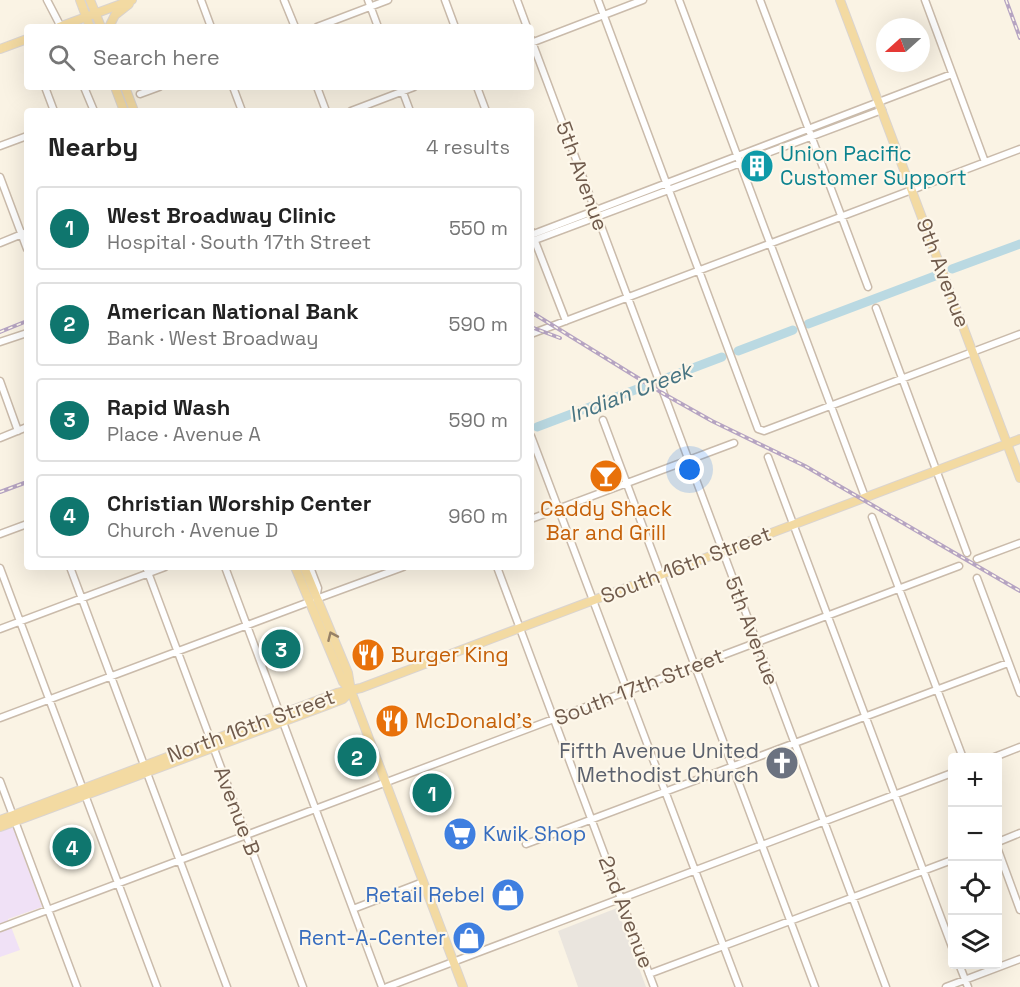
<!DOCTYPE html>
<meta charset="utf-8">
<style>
body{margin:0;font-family:"Space Grotesk",sans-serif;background:#f6f6f6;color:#222}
.controls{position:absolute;right:18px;bottom:18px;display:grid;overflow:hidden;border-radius:6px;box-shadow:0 6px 24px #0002}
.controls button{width:54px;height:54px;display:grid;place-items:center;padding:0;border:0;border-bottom:2px solid #e0e0e0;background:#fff;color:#222;font:30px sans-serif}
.compass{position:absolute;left:876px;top:18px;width:54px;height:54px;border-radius:50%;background:#fff;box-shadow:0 6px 24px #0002;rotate:249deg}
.you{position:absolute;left:690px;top:470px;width:21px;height:21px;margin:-15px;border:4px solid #fff;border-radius:50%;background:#1a73e8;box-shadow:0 0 0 9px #1a73e833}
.badge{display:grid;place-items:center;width:39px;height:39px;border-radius:50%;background:#0f766e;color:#fff;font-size:20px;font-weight:700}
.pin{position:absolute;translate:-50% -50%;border:3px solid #fff;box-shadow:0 2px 6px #0006}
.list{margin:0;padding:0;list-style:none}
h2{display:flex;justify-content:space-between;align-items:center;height:78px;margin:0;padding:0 24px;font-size:26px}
h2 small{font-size:20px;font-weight:400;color:#767676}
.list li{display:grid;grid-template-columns:39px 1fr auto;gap:18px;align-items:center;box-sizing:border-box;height:84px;margin:0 12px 12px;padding:0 12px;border:2px solid #e0e0e0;border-radius:6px}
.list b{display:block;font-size:22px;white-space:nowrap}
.list p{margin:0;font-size:20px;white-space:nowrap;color:#767676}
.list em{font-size:20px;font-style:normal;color:#767676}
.icon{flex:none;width:33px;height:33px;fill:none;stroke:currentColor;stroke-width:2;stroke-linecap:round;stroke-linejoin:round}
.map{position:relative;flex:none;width:1020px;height:987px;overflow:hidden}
.search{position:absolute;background:#fff;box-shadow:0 6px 24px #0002;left:24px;top:24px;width:510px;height:66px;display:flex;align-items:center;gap:15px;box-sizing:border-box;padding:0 21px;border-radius:6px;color:#767676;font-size:22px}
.panel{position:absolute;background:#fff;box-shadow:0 6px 24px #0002;left:24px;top:108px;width:510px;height:462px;border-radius:6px}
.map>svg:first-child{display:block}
</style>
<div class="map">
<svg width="1020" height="987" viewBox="0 0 1020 987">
<rect width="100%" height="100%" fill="#faf3e4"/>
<!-- industrial -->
<path fill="#eae5de" d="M617 908 646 987H578L558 931Z"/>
<!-- education -->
<path fill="#f0e1f6" d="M13 827 42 907 8 919 20 950 0 957V832Z"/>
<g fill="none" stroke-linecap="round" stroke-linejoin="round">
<!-- river -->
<path stroke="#bad9e2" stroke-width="9" d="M952 269 1020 244
M808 324 935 276
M738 351 793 330
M537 427 722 357"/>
<!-- minor casing -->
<g stroke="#cabbab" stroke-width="9">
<path id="minor" d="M47 0 61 27
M201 0 211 27
M284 0 295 27
M368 0 378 27
M445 0 455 27
M517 0 527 27
M598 0 758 429 764 431 1020 334
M679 0 865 497
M760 0 868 287
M925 0 985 162
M317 27 388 0
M531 39 886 987
M531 43 643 0
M45 87 54 111
M84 87 94 111
M233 87 242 111
M317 87 326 111
M401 87 410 111
M477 87 486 111
M140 94 159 87
M351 111 414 87
M0 146 27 136
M0 177 27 249
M531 231 566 321
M531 235 952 74
M535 240 882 110
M0 243 27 232
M876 308 967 553
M531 334 1020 149
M0 342 27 333
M0 381 18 431
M603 420 815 987
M531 436 739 987
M0 438 27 427
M768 457 952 947
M872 517 963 758
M531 519 734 443
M0 534 27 524
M977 559 1020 543
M70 567 227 987
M146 567 303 987
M225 567 382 987
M310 567 318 588 316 599 403 567
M497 567 654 987
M0 568 157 987
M977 578 1020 693
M0 629 165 567
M0 718 309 602
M992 758 1020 747
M0 781 77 987
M998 842 1020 833
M526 844 1008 663
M998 850 1020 910
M353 909 423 882
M0 928 959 566
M959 964 968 987
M649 974 952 860
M387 987 952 773
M946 987 1020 959"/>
</g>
<!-- major casing -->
<g stroke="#dad4d0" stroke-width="10">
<path id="major" d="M80 0 90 27
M90 0 101 27
M840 0 1020 478
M59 27 132 0
M109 27 115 15 129 4
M0 49 27 39
M115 87 124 111
M125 87 134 111
M295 567 343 682 351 691
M304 567 348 673 351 691 463 987
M0 820 337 693 361 688 1020 439
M0 827 325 706 343 699 351 691"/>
</g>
<!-- minor -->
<use href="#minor" stroke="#fff" stroke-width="6"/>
<!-- major -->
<use href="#major" stroke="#f3daa2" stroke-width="8"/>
<!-- rail casing -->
<g stroke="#b6a4c2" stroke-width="4">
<path id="rail" d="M1006 0 1020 38
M531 312 664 394 712 421 805 466 1020 591
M531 327 560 338
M0 332 27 321
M0 492 27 482"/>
</g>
<!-- rail -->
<use href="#rail" stroke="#fdf7ea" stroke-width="1.5" stroke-dasharray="4.5" stroke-linecap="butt"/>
</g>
<!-- one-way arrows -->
<defs><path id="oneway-chevron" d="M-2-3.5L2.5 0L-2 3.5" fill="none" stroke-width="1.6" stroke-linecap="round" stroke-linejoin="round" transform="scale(1.5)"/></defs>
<use stroke="#978166" href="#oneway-chevron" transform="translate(332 636) rotate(-114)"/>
<!-- icons -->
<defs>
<g id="building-disc" transform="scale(1.725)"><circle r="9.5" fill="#0f9aa8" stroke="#fdf7ea"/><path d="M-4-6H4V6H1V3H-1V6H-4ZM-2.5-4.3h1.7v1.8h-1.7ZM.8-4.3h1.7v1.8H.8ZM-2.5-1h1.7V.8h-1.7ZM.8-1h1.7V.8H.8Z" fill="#fff"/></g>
<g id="bar-disc" transform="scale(1.725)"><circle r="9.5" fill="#e8710a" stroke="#fdf7ea"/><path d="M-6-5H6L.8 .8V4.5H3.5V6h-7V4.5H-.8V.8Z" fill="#fff"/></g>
<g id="restaurant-disc" transform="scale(1.725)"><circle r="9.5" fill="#e8710a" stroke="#fdf7ea"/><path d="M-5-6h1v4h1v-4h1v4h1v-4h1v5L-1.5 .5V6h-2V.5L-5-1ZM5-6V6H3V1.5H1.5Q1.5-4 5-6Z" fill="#fff"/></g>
<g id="church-disc" transform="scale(1.725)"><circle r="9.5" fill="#6b7280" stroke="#fdf7ea"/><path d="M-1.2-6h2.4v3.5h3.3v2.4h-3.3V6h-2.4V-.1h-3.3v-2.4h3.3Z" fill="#fff"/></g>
<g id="supermarket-disc" transform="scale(1.725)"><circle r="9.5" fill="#3f7fe0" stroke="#fdf7ea"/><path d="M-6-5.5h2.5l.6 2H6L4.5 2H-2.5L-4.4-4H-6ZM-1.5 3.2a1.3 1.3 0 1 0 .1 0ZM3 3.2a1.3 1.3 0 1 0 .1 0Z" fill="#fff"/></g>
<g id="shop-disc" transform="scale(1.725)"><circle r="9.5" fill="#3f7fe0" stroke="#fdf7ea"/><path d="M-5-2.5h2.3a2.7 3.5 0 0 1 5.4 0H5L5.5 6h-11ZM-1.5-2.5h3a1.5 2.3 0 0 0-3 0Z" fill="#fff"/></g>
</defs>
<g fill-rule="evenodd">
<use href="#building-disc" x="757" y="166"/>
<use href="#bar-disc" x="606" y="476"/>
<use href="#restaurant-disc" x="368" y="655"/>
<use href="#restaurant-disc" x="392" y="721"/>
<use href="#church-disc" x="782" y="763"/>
<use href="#supermarket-disc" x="460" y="834"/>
<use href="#shop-disc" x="508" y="895"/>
<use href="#shop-disc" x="469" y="938"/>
</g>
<g text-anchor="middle" stroke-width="4.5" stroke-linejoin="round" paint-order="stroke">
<!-- culture labels -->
<g font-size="21" fill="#0d838f" stroke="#fdf7ea" text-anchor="start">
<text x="780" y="161">Union Pacific<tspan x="780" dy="24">Customer Support</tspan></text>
</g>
<!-- street labels -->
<g font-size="21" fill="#705b4c" stroke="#fdf7ea">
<text transform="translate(582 176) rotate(70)" y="7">5th Avenue</text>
<text transform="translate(943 273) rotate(69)" y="7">9th Avenue</text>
<text transform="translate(686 565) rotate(-21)" y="7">South 16th Street</text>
<text transform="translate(752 631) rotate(69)" y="7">5th Avenue</text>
<text transform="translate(639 687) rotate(-21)" y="7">South 17th Street</text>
<text transform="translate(251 726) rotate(-20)" y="7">North 16th Street</text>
<text transform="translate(237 811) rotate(69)" y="7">Avenue B</text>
<text transform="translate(626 912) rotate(69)" y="7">2nd Avenue</text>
</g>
<!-- food labels -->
<g font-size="21" fill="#c56008" stroke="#fdf7ea" text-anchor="start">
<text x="606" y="516" text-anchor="middle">Caddy Shack<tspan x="606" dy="24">Bar and Grill</tspan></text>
<text x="391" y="662">Burger King</text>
<text x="415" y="728">McDonald's</text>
</g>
<!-- worship labels -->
<g font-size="21" fill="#5b616d" stroke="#fdf7ea" text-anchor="end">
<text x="759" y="758">Fifth Avenue United<tspan x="759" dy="24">Methodist Church</tspan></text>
</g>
<!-- shop labels -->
<g font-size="21" fill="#366cbe" stroke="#fdf7ea" text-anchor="end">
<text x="483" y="841" text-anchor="start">Kwik Shop</text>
<text x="485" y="902">Retail Rebel</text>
<text x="446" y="945">Rent-A-Center</text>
</g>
<!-- water labels -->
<g font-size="22" font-style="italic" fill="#477482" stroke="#fdf7ea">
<text transform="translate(630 392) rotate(-21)" y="8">Indian Creek</text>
</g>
</g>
</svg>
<div class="controls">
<button>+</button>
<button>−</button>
<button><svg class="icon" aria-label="locate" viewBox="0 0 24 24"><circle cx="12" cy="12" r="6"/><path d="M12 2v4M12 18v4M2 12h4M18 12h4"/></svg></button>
<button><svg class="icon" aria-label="layers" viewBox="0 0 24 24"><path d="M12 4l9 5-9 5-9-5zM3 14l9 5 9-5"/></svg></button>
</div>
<svg class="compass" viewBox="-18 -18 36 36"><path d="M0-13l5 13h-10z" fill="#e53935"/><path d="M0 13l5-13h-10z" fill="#767676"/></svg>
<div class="you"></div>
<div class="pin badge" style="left:432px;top:793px">1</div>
<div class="pin badge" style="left:357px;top:757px">2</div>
<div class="pin badge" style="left:281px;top:649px">3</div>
<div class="pin badge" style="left:72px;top:847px">4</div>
<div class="search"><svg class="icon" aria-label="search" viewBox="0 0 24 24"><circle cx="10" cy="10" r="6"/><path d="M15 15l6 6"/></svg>Search here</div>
<section class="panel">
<h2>Nearby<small>4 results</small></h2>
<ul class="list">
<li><span class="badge">1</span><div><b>West Broadway Clinic</b><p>Hospital · South 17th Street</p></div><em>550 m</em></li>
<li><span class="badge">2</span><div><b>American National Bank</b><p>Bank · West Broadway</p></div><em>590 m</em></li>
<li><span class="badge">3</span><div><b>Rapid Wash</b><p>Place · Avenue A</p></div><em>590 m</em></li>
<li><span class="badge">4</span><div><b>Christian Worship Center</b><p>Church · Avenue D</p></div><em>960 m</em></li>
</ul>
</section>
</div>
